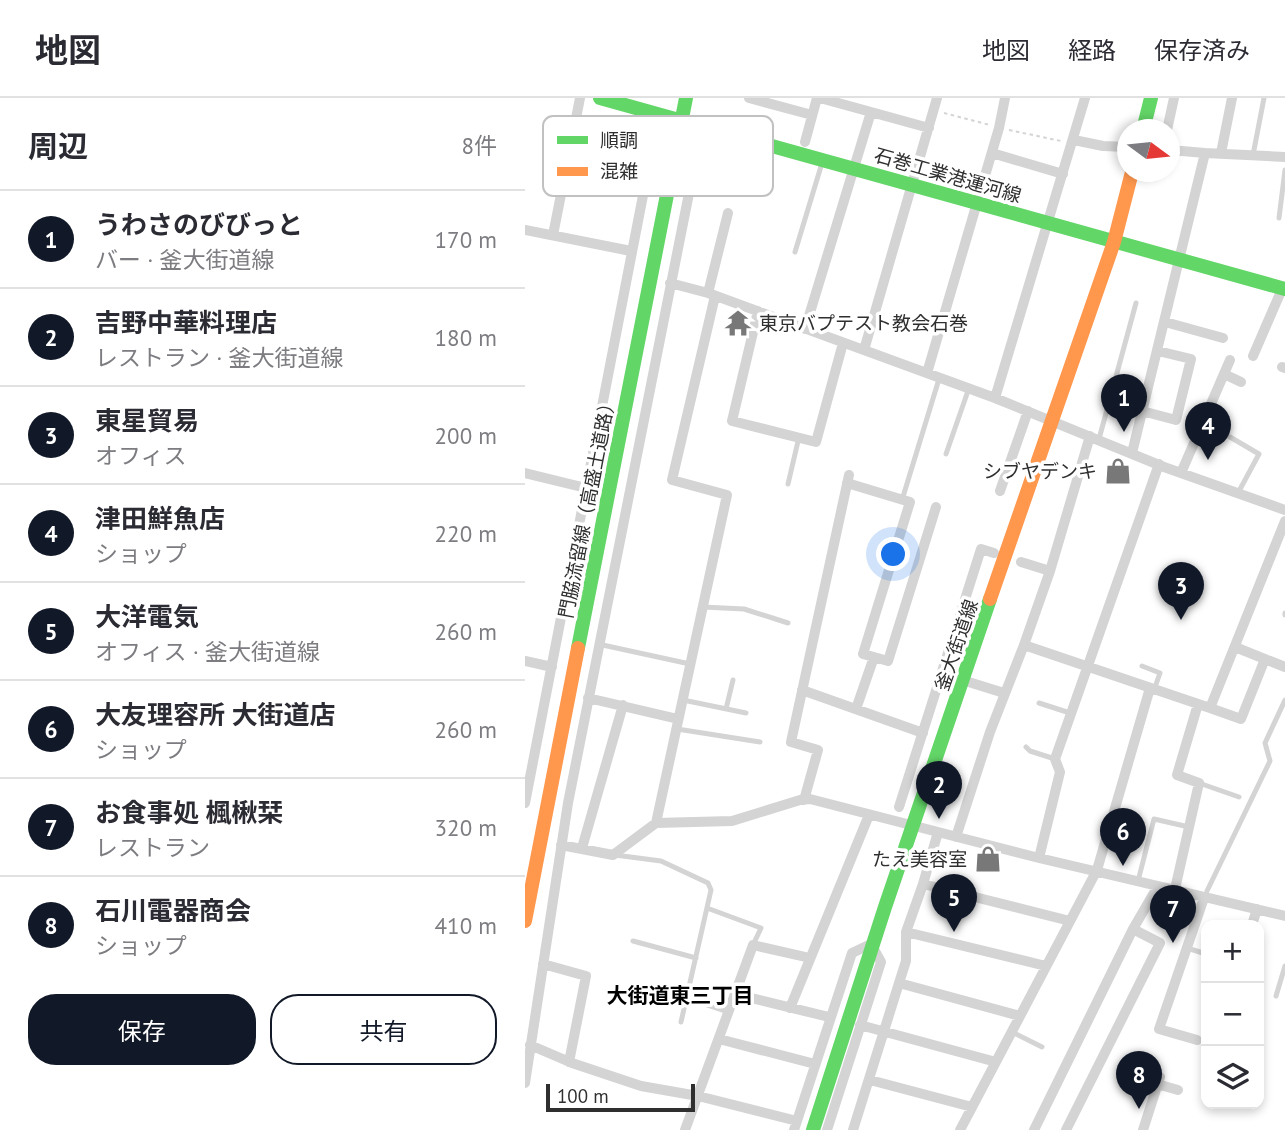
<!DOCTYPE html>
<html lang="ja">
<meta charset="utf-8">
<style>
body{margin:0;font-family:"PT Sans","Noto Sans JP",sans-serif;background:#f7f7f7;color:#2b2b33}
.controls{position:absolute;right:21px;bottom:21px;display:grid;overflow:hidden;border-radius:14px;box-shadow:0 4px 10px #0003}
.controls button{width:63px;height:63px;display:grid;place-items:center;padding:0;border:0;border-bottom:2px solid #e1e1e2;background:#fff;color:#2b2b33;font:35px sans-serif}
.compass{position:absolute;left:592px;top:21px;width:63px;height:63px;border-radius:50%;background:#fff;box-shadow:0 4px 10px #0003;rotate:105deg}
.scale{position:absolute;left:21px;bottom:18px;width:149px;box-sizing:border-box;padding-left:7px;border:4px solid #2f2f2f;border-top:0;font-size:19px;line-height:24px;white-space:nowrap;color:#2f2f2f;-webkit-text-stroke:5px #fff;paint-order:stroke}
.you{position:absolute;left:369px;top:457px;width:24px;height:24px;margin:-18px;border:5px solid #fff;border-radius:50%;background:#1a73e8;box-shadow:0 0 0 10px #1a73e833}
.badge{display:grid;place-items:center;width:46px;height:46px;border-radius:50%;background:#111827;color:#fff;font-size:23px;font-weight:700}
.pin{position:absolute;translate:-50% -58px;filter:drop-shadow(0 2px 4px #0008)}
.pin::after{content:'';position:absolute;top:37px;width:24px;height:21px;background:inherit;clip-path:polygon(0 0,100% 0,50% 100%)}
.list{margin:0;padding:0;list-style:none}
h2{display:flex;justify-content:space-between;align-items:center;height:91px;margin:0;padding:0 28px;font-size:30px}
h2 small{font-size:23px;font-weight:400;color:#7c7c81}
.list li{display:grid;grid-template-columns:46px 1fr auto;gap:21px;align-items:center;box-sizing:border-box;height:98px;padding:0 28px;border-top:2px solid #e1e1e2}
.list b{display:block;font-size:26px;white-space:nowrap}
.list p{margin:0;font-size:23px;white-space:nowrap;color:#7c7c81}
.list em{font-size:23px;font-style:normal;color:#7c7c81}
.actions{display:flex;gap:14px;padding:21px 28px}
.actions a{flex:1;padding:16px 0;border:2px solid #111827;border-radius:28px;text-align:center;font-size:24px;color:#111827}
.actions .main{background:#111827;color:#fff}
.icon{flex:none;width:38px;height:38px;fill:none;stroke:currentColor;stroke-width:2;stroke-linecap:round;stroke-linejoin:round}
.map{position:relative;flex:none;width:760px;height:1032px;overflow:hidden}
header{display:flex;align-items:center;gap:42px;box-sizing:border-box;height:98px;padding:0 35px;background:#fff;border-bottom:2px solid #e1e1e2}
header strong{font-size:33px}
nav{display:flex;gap:38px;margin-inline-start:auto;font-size:24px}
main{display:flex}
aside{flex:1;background:#fff}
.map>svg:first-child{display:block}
</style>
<header>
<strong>地図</strong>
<nav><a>地図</a><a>経路</a><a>保存済み</a></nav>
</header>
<main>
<aside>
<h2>周辺<small>8件</small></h2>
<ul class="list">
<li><span class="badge">1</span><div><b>うわさのびびっと</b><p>バー · 釜大街道線</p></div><em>170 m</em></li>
<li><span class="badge">2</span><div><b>吉野中華料理店</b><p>レストラン · 釜大街道線</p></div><em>180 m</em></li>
<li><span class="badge">3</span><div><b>東星貿易</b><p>オフィス</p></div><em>200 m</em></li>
<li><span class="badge">4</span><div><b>津田鮮魚店</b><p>ショップ</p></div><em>220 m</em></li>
<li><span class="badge">5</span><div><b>大洋電気</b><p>オフィス · 釜大街道線</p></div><em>260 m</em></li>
<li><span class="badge">6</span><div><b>大友理容所 大街道店</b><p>ショップ</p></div><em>260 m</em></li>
<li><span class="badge">7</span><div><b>お食事処 楓楸栞</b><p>レストラン</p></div><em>320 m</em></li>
<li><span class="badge">8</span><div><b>石川電器商会</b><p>ショップ</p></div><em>410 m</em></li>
</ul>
<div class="actions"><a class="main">保存</a><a>共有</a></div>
</aside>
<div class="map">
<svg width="760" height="1032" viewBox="0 0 760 1032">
<rect width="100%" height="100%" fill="#fff"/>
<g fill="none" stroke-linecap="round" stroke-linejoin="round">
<!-- path -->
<path stroke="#d4d4d4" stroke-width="2" stroke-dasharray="3.5 3.5" stroke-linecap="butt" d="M419 15 465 27
M484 32 536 43"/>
<!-- lane -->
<path stroke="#d4d4d4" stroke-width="5" d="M728 57 739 0
M754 120 760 72
M270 154 297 65
M705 339 734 356 713 395
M574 341 611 205
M421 356 444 290
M263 386 274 339
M377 402 414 281
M178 509 219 511 263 525
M760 515V517
M73 546 165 566
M617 568 635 575 629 592
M158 602 221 615
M514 605 545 615
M201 611 208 582
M152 631 235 644
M501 649 505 653 530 661
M674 685 714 699
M90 757 136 763 183 785 186 792 156 924
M613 783 629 721 664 729
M682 793 745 663 740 645 760 602
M182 810 236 830 228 847
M108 843 171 860
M662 850 681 856
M751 898 760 868
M161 900 203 914
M487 934 517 949"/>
<!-- street -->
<path stroke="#d4d4d4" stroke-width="10" d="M224 0 287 17
M295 0 404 30
M642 32 649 0
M549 42 578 48 603 49
M280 44 292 0
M645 52 680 55
M467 55 538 76
M696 55 707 0
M0 132 106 153
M28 137 55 0
M145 185 183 195 470 300 639 369 760 412
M183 195 203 115
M233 213 207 323 291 344 318 245
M640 224 698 240
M280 231 346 14
M339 252 412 0
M728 258 757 191
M757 269 760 270
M402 275 474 30 480 0
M699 276 716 284
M470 300 560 0
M617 313 651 322 666 261 633 253
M607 355 680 55 760 59
M0 375 61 390
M656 375 705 262
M322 385 385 404 338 556 363 563 411 409
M475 393 503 313
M496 464 525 473 499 547 685 610 760 423
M525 473 565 338
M710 549 760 569
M0 563 27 569
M418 576 479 595
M277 592 398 635
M63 600 153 621
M685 610 716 621 740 561
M331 611 349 559
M279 702 293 652 266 644 324 377
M0 705 128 46
M374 709 456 451 469 455
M131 725 202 397 147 382 190 198
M431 739 465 634 499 547
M36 747 88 757 131 725 207 723 275 702 285 701 514 760 760 818
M57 750 98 607
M514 760 535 674 530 661 634 366
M398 786 545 823
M650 791 674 685 652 677 673 606
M727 827 732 811
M381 834 521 868
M18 866 61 878 44 964
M374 885 495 918
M210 896 304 919
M265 910 344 717
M335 927 471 964
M194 941 290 966
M672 942 634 931 679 800
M5 947 47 965 116 988 173 998 272 1023
M345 982 447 1009
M0 985 43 705 171 60
M632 986 653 992
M160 1032 228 847 285 860
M269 1032 327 855 346 846 356 864 302 1032
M328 1032 374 885 381 863V834L398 786 413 734
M435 1032 572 772 625 590
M509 1032 608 831 633 788
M541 1032 635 845 608 831
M618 1032 635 979"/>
<!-- fast -->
<path stroke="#63d668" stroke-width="14" d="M75 0 760 191
M618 32 626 0
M53 550 161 0
M288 1032 360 809 465 501"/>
<!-- slow -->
<path stroke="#ff974d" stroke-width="14" d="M465 501 589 144 607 74
M0 823 53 550"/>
</g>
<!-- icons -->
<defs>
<g id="temple-bare" transform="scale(2.1)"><path d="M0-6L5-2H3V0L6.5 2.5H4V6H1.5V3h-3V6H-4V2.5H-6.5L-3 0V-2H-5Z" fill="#787878" stroke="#fff" stroke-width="2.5" paint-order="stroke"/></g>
<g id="shop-bare" transform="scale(2.1)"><path d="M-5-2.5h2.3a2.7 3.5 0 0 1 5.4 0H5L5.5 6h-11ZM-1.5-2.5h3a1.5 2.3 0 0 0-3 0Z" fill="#787878" stroke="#fff" stroke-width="2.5" paint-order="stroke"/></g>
</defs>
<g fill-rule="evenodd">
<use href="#temple-bare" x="213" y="225"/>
<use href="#shop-bare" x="593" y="373"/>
<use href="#shop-bare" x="463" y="761"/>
</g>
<g text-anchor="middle" stroke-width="7" stroke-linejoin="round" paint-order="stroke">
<!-- street labels -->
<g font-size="19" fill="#2f2f2f" stroke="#fff">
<text transform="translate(423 77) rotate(16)" y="7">石巻工業港運河線</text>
<text transform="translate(62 408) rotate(-79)" y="7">門脇流留線（高盛土道路）</text>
<text transform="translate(431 547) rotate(-71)" y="7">釜大街道線</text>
</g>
<!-- poi labels -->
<g font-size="19" fill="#2f2f2f" stroke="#fff" text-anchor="end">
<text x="234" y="232" text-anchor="start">東京バプテスト教会石巻</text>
<text x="572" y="380">シブヤデンキ</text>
<text x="442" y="768">たえ美容室</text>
</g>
<!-- neighbourhood labels -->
<g font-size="21" font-weight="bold" fill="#000" stroke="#fff">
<text x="155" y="905">大街道東三丁目</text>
</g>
</g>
<!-- legend -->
<rect x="18" y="18" width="230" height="80" rx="10" fill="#fff" stroke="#c1c1c1" stroke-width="2"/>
<rect x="32" y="38" width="31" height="8" fill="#63d668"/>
<rect x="32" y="69" width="31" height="9" fill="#ff974d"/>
<g font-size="19" fill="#2f2f2f">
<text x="75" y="49">順調</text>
<text x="75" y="80">混雑</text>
</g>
</svg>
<div class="controls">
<button>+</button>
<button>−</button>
<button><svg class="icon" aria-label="layers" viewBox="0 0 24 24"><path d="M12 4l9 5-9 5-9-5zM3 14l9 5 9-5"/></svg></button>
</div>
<svg class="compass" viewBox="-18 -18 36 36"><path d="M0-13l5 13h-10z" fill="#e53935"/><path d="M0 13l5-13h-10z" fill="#7c7c81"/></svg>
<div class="scale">100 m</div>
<div class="you"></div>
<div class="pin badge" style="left:599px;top:334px">1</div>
<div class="pin badge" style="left:414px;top:721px">2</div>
<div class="pin badge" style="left:656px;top:522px">3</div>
<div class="pin badge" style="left:683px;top:362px">4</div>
<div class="pin badge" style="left:429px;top:834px">5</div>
<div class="pin badge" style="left:598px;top:768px">6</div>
<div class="pin badge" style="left:648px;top:845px">7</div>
<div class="pin badge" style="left:614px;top:1011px">8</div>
</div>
</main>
